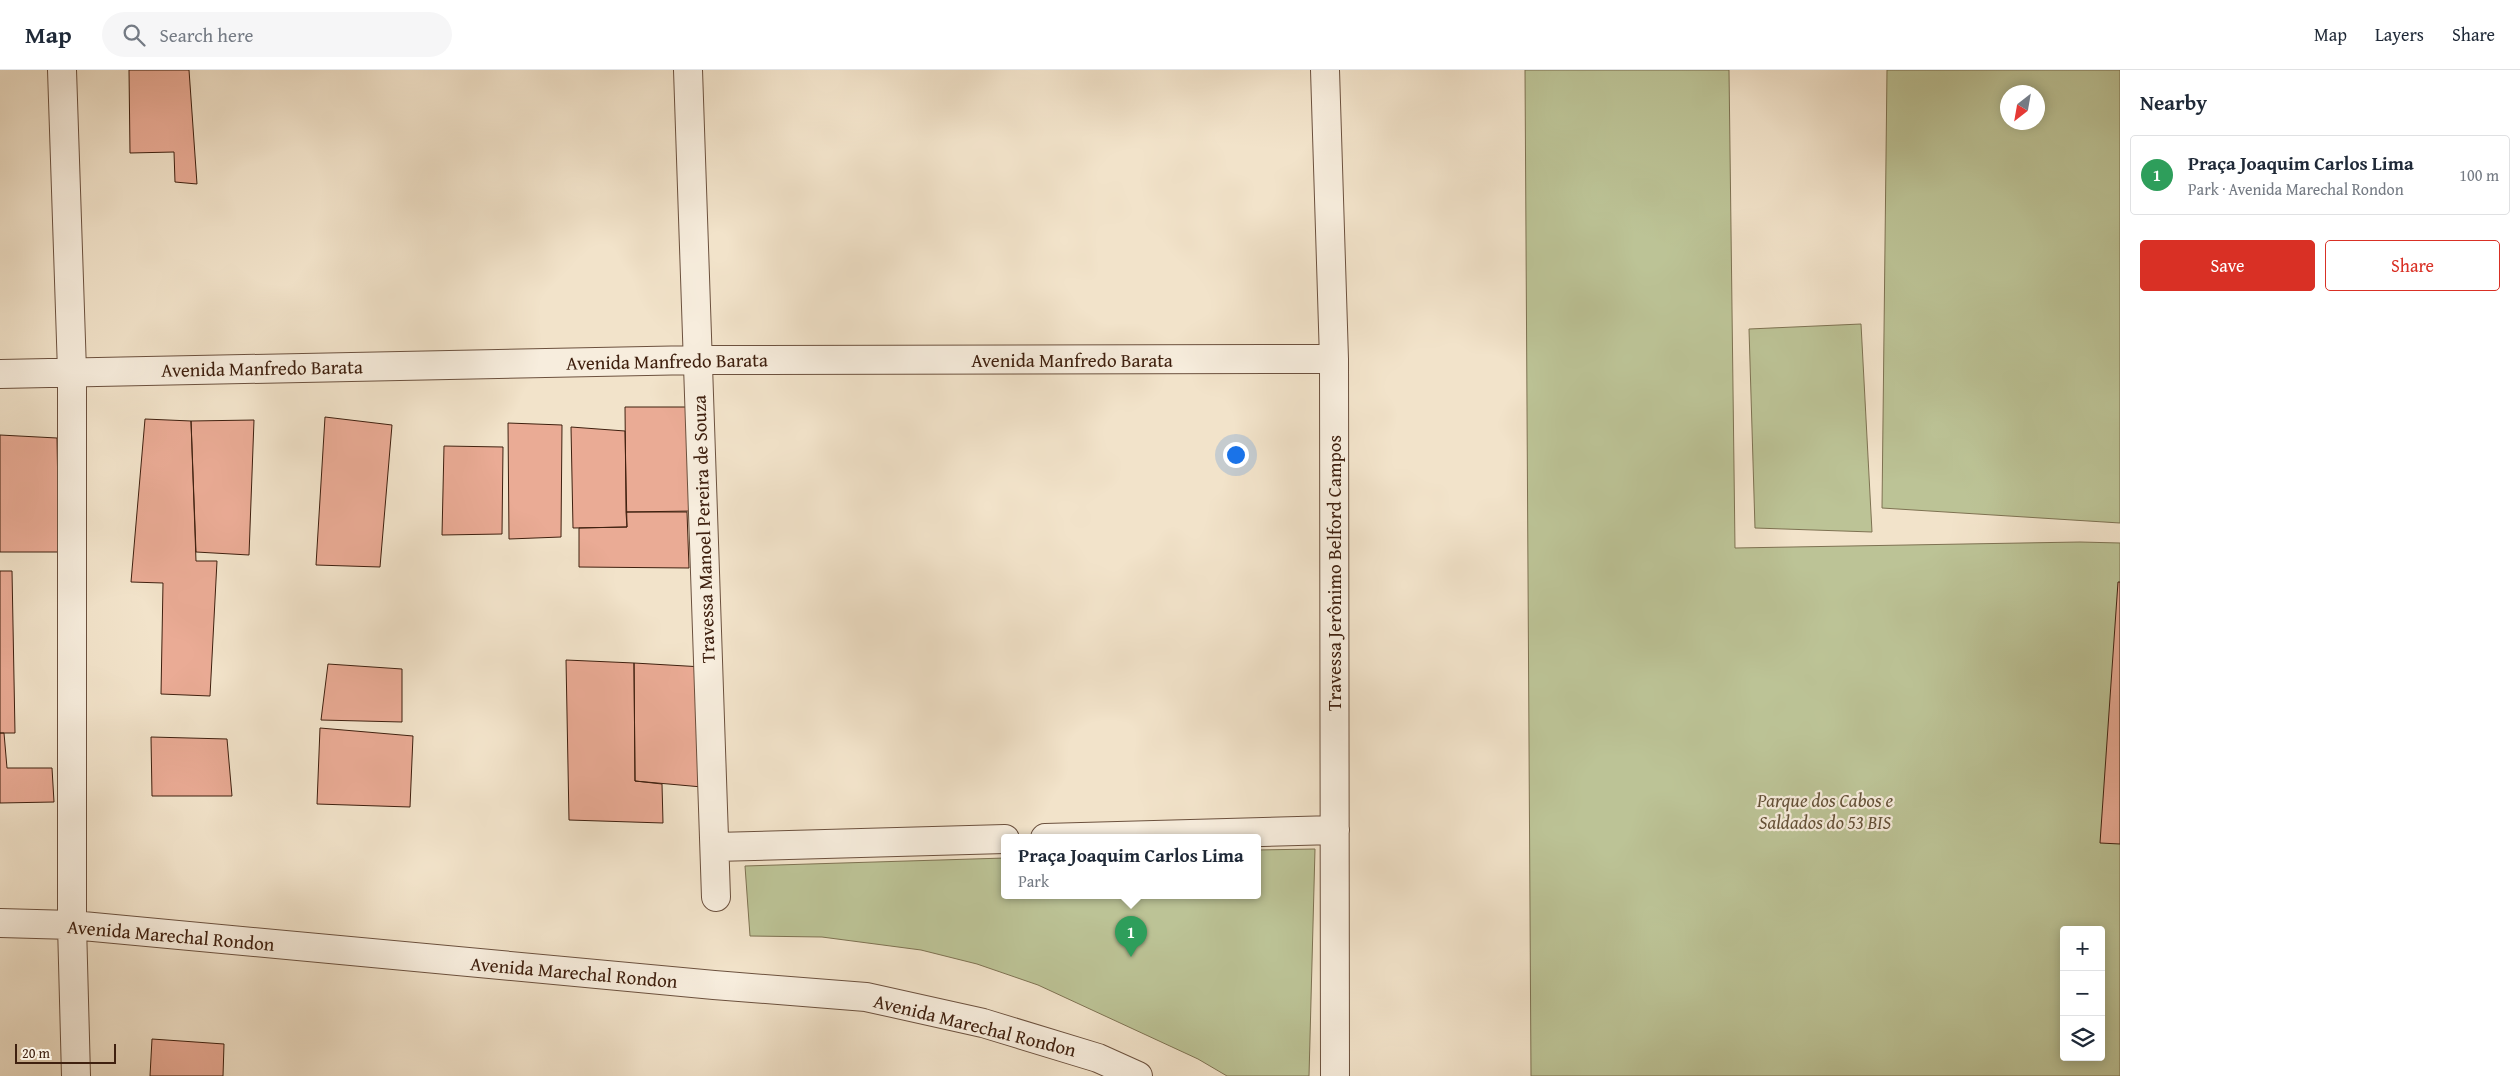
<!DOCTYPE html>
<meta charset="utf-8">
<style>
body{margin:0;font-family:"Gentium Book Plus",serif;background:#f6f6f7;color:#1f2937}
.controls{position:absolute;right:15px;bottom:15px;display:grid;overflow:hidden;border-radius:5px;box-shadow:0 2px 12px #0003}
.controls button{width:45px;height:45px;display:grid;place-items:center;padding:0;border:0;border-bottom:1px solid #e0e1e3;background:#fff;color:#1f2937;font:25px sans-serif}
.compass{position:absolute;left:2000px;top:15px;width:45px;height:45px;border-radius:50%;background:#fff;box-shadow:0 2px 12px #0003;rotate:211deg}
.scale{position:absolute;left:15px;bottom:12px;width:101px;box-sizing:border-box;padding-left:5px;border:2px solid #3f200f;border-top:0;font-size:14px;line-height:18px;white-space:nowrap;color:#3f200f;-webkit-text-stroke:4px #f7eddd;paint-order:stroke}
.you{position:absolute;left:1235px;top:384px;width:18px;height:18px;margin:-12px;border:4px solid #fff;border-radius:50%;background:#1a73e8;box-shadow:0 0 0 8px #1a73e833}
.badge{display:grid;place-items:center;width:32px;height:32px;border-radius:50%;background:#d93025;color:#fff;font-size:16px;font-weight:700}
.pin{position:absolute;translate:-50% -41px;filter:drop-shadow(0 1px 2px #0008)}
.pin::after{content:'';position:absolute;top:26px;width:18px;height:15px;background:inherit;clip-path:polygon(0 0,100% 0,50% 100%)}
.popup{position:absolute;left:1001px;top:764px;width:260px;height:65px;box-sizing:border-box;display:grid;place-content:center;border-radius:5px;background:#fff;filter:drop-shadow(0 1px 4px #0005);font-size:16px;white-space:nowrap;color:#747a83}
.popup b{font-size:19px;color:#1f2937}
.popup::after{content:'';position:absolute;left:50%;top:100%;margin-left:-10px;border:10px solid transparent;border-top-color:#fff}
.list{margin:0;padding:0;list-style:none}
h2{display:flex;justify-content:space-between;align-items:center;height:65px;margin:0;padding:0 20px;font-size:21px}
h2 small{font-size:16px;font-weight:400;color:#747a83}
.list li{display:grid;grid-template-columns:32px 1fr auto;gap:15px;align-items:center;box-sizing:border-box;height:80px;margin:0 10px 10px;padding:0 10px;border:1px solid #e0e1e3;border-radius:5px}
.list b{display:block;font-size:19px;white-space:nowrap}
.list p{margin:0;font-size:16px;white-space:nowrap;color:#747a83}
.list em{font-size:16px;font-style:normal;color:#747a83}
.actions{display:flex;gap:10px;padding:15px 20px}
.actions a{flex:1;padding:11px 0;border:1px solid #d93025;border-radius:5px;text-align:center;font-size:18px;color:#d93025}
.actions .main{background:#d93025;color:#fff}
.icon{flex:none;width:28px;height:28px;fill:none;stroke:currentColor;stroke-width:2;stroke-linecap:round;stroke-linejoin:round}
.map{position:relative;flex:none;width:2120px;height:1006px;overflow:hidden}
header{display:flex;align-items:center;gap:30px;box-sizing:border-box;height:70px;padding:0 25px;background:#fff;border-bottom:1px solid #e0e1e3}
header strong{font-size:24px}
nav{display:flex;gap:28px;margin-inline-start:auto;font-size:18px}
.search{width:350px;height:45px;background:#f6f6f7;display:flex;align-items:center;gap:12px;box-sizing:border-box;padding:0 18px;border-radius:28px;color:#747a83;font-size:19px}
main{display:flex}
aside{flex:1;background:#fff}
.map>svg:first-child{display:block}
</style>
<header>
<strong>Map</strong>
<div class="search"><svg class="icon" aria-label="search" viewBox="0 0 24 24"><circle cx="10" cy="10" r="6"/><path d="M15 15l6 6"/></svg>Search here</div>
<nav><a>Map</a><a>Layers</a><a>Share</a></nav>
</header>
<main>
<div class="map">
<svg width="2120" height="1006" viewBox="0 0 2120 1006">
<rect width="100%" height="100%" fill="#f2e3ca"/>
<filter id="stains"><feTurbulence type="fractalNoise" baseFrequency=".004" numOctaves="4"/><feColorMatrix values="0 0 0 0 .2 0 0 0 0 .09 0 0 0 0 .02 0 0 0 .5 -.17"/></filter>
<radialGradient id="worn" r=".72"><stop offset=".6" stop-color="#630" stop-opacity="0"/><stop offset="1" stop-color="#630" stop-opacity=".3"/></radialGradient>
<!-- green -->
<path fill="#bcc396" stroke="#7e7252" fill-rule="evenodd" d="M1525 0H1729L1735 478 2080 472 2120 473V1006H1531ZM2064 860H2101V987H2064Z
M1887 0H2120V453L1882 438ZM2038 22V52H2008V22Z
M1861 254 1872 462 1755 458 1749 259Z
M1315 779 1309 1006H1227L1198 989 1038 915 977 894 921 880 822 867 750 866 745 796 1005 788V826H1257V780Z"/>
<!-- building -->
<path fill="#eaab95" stroke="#3f200f" d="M129 0H189L197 114 175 112 174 82 130 83Z
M625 337H688L693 441 626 442Z
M325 347 392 355 380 497 316 495Z
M145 349 191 351 196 491H217L210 626 161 624 163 513 131 512Z
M254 350 249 485 196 482 191 351Z
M508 353 562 355 561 467 509 469Z
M571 357 625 361 627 457 573 458Z
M0 365 57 368 59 482H0Z
M444 376 503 377 502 464 442 465Z
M626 442H687L689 498 579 497V458L627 457Z
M0 501H12L15 663H0Z
M2118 512H2120V774L2100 773Z
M566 590 634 593 635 711 662 714 663 753 569 750Z
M634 593 703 597 702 717 635 711Z
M328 594 402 599V652L321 650Z
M320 658 413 666 410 737 317 734Z
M0 663H4L7 698H52L54 732 0 733Z
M151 667 227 669 232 726H152Z
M152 969 224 974 223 1006H150Z"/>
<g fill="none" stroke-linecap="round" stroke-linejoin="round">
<!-- minor casing -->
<g stroke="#6c513e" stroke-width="30">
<path id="minor" d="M62 0 72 301V855L76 1006
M688 0 716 827
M1325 0 1334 289 1335 1006
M0 304 697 290 1334 289
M1045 768 1335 760
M715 777 1005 769
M0 853 72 855 714 915 866 927 983 953 1098 988 1138 1006"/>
</g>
<!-- minor -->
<use href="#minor" stroke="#f7eddd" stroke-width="28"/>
</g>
<g text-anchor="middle" stroke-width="4.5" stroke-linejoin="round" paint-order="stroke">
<!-- street labels -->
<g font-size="19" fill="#3f200f" stroke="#f7eddd">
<text x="1072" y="297">Avenida Manfredo Barata</text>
<text transform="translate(667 291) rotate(-1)" y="7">Avenida Manfredo Barata</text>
<text transform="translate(262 298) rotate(-1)" y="7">Avenida Manfredo Barata</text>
<text transform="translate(703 459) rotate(-92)" y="7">Travessa Manoel Pereira de Souza</text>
<text transform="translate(1334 503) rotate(-90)" y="7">Travessa Jerônimo Belford Campos</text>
<text transform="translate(171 865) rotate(5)" y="7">Avenida Marechal Rondon</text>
<text transform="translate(574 902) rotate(5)" y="7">Avenida Marechal Rondon</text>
<text transform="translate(975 955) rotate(14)" y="7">Avenida Marechal Rondon</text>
</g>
<!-- park labels -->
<g font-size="19" font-style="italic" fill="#645138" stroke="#f7eddd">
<text x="1825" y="737">Parque dos Cabos e<tspan x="1825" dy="22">Saldados do 53 BIS</tspan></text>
</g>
</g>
<rect width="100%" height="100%" filter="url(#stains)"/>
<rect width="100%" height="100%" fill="url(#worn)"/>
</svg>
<div class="controls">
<button>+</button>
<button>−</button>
<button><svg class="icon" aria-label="layers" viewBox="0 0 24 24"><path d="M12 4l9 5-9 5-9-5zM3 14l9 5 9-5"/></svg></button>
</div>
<svg class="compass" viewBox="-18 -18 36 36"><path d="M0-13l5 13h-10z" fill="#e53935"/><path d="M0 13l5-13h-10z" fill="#747a83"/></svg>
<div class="scale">20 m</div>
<div class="you"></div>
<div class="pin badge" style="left:1131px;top:887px;background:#2e9e5b">1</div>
<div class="popup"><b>Praça Joaquim Carlos Lima</b>Park</div>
</div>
<aside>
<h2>Nearby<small></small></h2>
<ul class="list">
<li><span class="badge" style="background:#2e9e5b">1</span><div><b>Praça Joaquim Carlos Lima</b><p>Park · Avenida Marechal Rondon</p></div><em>100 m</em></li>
</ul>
<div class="actions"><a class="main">Save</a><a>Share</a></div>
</aside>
</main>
